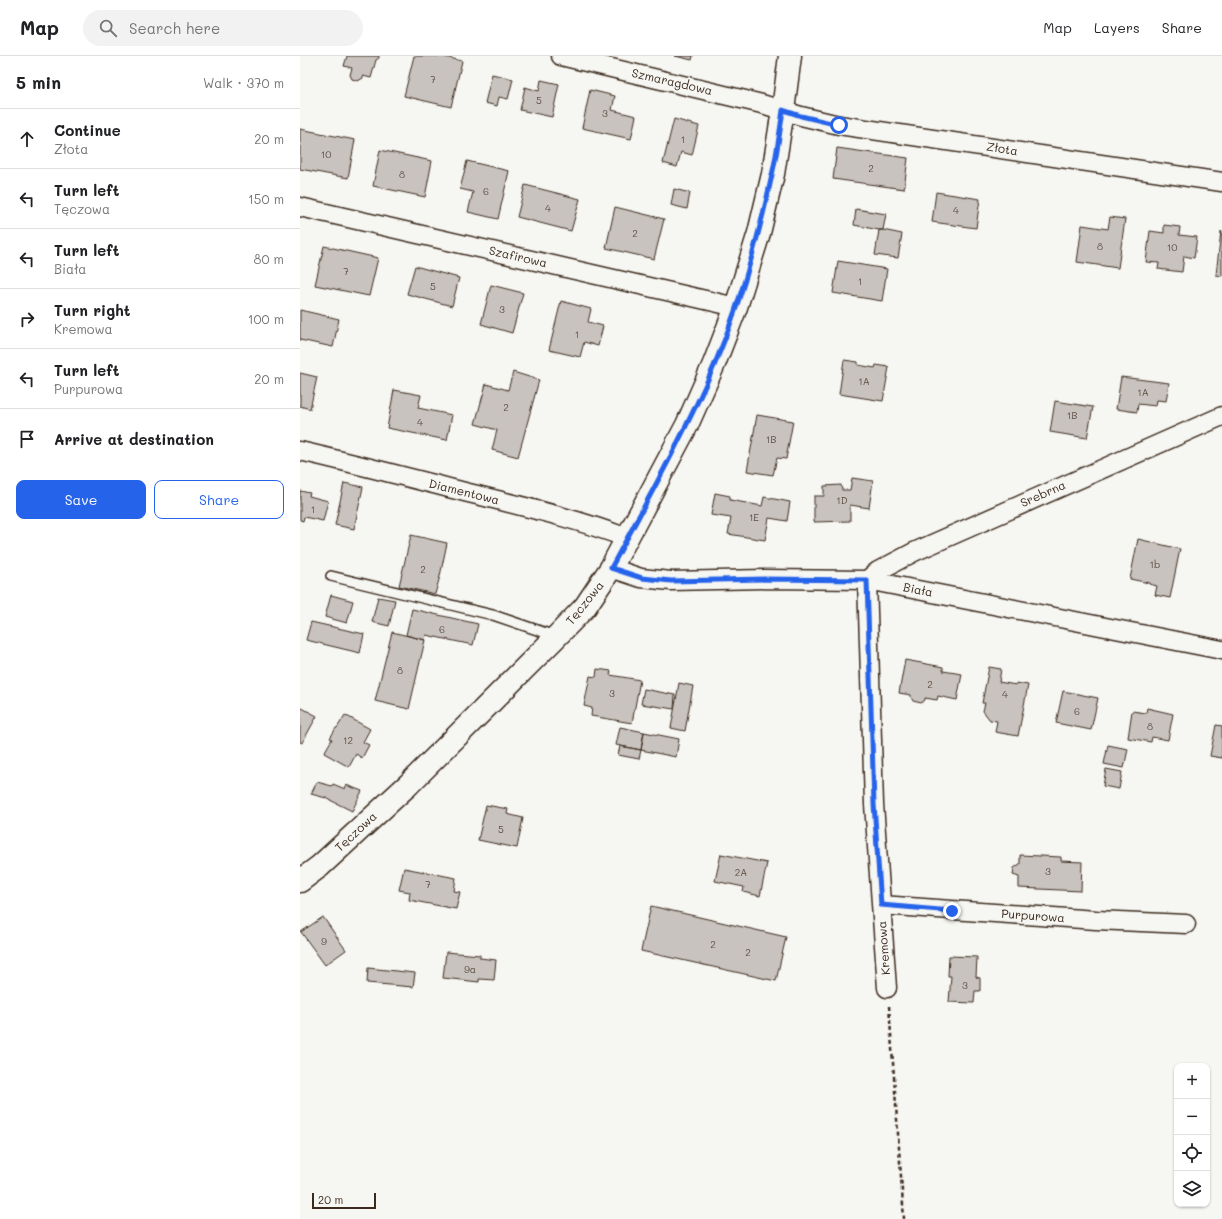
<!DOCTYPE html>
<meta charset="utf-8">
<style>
body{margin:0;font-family:Mali,sans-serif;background:#f2f2f2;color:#202124}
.controls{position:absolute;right:12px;bottom:12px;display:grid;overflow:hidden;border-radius:8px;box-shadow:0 1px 3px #0004}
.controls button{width:36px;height:36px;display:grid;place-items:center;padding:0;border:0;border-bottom:1px solid #e0e0e0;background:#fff;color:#202124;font:20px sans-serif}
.scale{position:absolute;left:12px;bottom:10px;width:64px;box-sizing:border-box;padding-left:4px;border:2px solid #3b2a1e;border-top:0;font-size:11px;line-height:14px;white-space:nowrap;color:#3b2a1e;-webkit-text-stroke:3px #f6f6f2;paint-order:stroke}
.stop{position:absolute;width:12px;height:12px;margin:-9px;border:3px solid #2563eb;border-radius:50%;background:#fff}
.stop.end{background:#2563eb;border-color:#fff;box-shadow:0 1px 4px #0008}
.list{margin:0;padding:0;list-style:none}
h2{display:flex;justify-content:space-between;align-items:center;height:52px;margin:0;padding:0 16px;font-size:17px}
h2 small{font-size:13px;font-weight:400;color:#757577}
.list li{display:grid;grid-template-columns:26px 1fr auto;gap:12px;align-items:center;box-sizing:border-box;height:60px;padding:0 16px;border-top:1px solid #e0e0e0}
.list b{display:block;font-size:15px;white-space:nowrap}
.list p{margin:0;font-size:13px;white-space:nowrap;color:#757577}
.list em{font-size:13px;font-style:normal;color:#757577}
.actions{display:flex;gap:8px;padding:12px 16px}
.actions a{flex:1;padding:9px 0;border:1px solid #2563eb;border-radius:8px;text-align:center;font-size:14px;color:#2563eb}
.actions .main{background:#2563eb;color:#fff}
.icon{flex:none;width:22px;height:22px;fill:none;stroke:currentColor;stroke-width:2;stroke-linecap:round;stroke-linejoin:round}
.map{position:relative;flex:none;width:922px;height:1163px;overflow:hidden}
header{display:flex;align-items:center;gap:24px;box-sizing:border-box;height:56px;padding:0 20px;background:#fff;border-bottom:1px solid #e0e0e0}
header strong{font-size:19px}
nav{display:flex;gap:22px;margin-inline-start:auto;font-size:14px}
.search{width:280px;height:36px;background:#f2f2f2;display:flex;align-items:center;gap:10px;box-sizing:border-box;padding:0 14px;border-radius:22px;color:#757577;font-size:15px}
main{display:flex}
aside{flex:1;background:#fff}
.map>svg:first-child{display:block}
</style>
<header>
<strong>Map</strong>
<div class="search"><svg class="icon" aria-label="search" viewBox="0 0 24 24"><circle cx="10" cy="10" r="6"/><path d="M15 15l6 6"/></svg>Search here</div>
<nav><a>Map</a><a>Layers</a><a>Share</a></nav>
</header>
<main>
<aside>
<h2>5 min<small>Walk · 370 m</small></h2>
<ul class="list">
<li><svg class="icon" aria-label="ahead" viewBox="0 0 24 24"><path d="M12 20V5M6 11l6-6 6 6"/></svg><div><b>Continue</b><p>Złota</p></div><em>20 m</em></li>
<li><svg class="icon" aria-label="left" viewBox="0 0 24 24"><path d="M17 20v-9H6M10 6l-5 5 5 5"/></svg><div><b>Turn left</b><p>Tęczowa</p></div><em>150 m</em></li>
<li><svg class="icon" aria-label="left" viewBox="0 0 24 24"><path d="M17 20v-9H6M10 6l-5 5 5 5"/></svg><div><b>Turn left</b><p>Biała</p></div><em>80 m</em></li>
<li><svg class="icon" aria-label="right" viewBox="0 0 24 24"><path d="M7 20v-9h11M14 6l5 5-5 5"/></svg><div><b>Turn right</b><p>Kremowa</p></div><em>100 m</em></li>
<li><svg class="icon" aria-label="left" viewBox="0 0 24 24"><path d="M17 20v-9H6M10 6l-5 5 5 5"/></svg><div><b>Turn left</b><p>Purpurowa</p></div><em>20 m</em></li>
<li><svg class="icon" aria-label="arrive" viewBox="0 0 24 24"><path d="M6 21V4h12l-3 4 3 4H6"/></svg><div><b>Arrive at destination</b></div></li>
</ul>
<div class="actions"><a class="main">Save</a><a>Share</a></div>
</aside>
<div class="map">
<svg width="922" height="1163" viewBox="0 0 922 1163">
<rect width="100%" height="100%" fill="#f6f6f2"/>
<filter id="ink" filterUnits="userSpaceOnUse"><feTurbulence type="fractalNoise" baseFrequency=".025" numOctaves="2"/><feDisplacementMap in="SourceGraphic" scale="8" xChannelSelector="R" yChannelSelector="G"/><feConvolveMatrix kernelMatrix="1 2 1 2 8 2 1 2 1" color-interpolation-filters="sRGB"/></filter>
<g filter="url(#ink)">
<!-- building -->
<path fill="#c8c3be" stroke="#3b2a1e" d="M47 0H79V2L76 4 71 22 63 20V22L58 25 52 23 50 19 52 12 44 10Z
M114 0H141L162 5 151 51 104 40Z
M375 0H393L392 4Z
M192 18 213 23 208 43 199 41 197 50 185 47Z
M241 24 259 28 252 61 220 54 225 31 239 35Z
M290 34 315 40 312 54 336 60 331 83 282 72Z
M374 63 399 70 392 99 381 96 377 111 363 107Z
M0 73 55 84 48 122 0 113Z
M537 92 608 102 604 133 533 123Z
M80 94 132 105 125 141 73 130Z
M167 105 209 115 198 163 168 156 173 136 160 133Z
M225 129 280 143 271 175 217 161Z
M374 133 390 137 387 153 371 149Z
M636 136 680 143 676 172 632 166Z
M315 151 364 163 354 203 306 192Z
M556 153 586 158 583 174H579L554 169Z
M810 161 825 163 818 212 777 206 782 169 808 173Z
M864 169 880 171 879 179 897 181 894 202 884 200 882 216 858 213 859 207 846 206 850 175 864 177Z
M579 174H583L602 178 598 202 575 199Z
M921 175 922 176V220L916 219Z
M24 190 78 202 69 240 15 229Z
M538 205 587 213 582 245 533 237Z
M115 210 159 222 152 250 107 238Z
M191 229 223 237 212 277 181 268Z
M261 245 291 253 288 266 303 270 298 290 284 286 280 301 249 294Z
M0 254 39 263 33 291 0 284Z
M544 304 558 306V309L575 312 576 309 589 311 583 345 539 338Z
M213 316 239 324 218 401 192 394 197 374 175 368 186 328 208 334Z
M0 317 17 321 10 353 0 350Z
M821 321 869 327 866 345 857 344 856 350 838 348 837 356 816 353Z
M94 334 121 339 118 352 152 359 147 384 87 372Z
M755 345 793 351 787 382 750 376Z
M457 359 493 365 486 403 477 402 473 419 447 415Z
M552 422 573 425 569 452 550 449V465L514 466V440H524V430L541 429 542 434H550Z
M44 427 63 431 54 473 35 469Z
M0 435 10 437 9 440 28 445 23 465 4 461 3 465 0 464Z
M415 437 430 440V444L462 450 464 441 490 446 487 465 469 462 465 484 428 478 431 462 411 459Z
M111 479 147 487 140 520 135 538 99 530Z
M838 483 880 493 870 542 855 539 857 530 849 528V527L830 523Z
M31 539 53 545 47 567 25 561Z
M78 541 95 544 89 570 72 566Z
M112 553 178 568 173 589 126 579 125 584 106 579Z
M11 566 64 578 60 597 6 584Z
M92 576 125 584 109 653 75 645Z
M605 604 643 611V615L662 618 657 644 638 640 637 644 625 642V644L621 647 613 645 611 641V639L599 637Z
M689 611 701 613 699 626 716 629V627L728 629 718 680 695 676 697 665 690 664 683 655 685 647H682Z
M297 613 311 615 310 619 340 624 332 667 291 660 292 652 284 650 290 620 296 621Z
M379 627 393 630 385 675 371 672Z
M344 633 375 639 374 653 341 648Z
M763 635 798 642 791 674 756 667Z
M2 652 17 660 2 687 0 686V655Z
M847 652 873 658 868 684 852 681 851 686 828 682 832 655 846 657Z
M45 659 70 673 63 686 69 689 62 702 56 698 49 711 24 697 32 683 30 682 36 672H37Z
M916 669 922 670V702L910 700Z
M320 671 344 676 341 694 316 689Z
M344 676 379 683 376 701 341 694Z
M808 689 828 693 824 712 804 708Z
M320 690 341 694 339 703 318 699Z
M806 713 822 716 819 733 803 730Z
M17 726 32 730 33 728 45 733 46 729 62 735 52 755 26 742 11 738Z
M186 749 208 753 207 758 223 762 217 792 178 784Z
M421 798 467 807 460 840 443 836 444 831 415 825Z
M720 799 761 801V805L782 806 781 835 719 832V821L713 819 714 812 720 808Z
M104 812 156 822 154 835 160 836 156 853 109 844 110 836 99 834Z
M351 850 486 881 476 925 341 895Z
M23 861 46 894 25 909 1 876Z
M146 896 180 899V902L196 904 194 924 179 923V926L143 922Z
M649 900 677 901 676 921 680 922V935H675L674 947 649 946 651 920H648Z
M68 912 115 917 113 931 67 927Z"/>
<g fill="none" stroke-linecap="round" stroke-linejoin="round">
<!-- service casing -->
<g stroke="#3b2a1e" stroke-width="12">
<path id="service" d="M31 520 193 559 255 580"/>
</g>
<!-- minor casing -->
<g stroke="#3b2a1e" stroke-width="21">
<path id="minor" d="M261 0 462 48 501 60 539 69 922 126
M0 151 436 251
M0 395C61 409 121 425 181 440 230 452 280 464 327 482
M311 512 341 522 371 525 464 523 567 524 922 594
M581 849 796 864 886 868
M587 932 574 748 567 524 578 515 614 496 922 360"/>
</g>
<!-- tertiary casing -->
<g stroke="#3b2a1e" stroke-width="25">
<path id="tertiary" d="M0 825 20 810 109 728 256 581 285 551 311 512 387 369 414 308 436 251 459 177 473 118 483 54 490 0"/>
</g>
<!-- path -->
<path stroke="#3b2a1e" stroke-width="2.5" stroke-dasharray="4 3" stroke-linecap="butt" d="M589 950 604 1163"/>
<!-- service -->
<use href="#service" stroke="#f6f6f2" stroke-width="9"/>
<!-- minor -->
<use href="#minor" stroke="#f6f6f2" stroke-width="18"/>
<!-- tertiary -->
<use href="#tertiary" stroke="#f6f6f2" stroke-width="22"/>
</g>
</g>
<g fill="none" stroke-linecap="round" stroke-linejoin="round" filter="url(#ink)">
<!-- route -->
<path stroke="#2563eb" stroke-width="5" d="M539 69 501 60 483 54C480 75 477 98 472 119 458 184 440 249 414 310 384 379 347 445 311 512L342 522 371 525 464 523 567 524 574 748 581 849 652 855"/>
</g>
<g text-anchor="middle" stroke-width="3" stroke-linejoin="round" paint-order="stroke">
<!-- number labels -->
<g font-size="10" fill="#5e5046">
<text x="133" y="27">7</text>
<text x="239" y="48">5</text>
<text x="305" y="61">3</text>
<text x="383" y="87">1</text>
<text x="26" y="102">10</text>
<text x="571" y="116">2</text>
<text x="102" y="122">8</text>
<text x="186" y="139">6</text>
<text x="248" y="156">4</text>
<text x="656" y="158">4</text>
<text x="335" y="181">2</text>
<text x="800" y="194">8</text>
<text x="872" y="195">10</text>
<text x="46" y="219">7</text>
<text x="560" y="229">1</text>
<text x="133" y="234">5</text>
<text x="202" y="257">3</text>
<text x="277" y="282">1</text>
<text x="564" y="329">1A</text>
<text x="843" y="340">1A</text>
<text x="206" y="355">2</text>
<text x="772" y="363">1B</text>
<text x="120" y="370">4</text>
<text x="471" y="387">1B</text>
<text x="542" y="448">1D</text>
<text x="13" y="457">1</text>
<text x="454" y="465">1E</text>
<text x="855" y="512">1b</text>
<text x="123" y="517">2</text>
<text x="142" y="577">6</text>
<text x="100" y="618">8</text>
<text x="630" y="632">2</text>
<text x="312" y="641">3</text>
<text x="705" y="642">4</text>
<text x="777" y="659">6</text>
<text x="850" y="674">8</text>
<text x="48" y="688">12</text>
<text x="201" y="777">5</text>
<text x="748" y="819">3</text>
<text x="441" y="820">2A</text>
<text x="128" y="832">7</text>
<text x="24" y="889">9</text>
<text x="413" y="892">2</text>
<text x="448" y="900">2</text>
<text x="170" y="917">9a</text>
<text x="665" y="933">3</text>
</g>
<!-- street labels -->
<g font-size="12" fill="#3b2a1e" stroke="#f6f6f2">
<text transform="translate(372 26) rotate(13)" y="4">Szmaragdowa</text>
<text transform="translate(702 93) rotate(9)" y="4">Złota</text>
<text transform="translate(218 201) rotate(13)" y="4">Szafirowa</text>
<text transform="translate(164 436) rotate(14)" y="4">Diamentowa</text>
<text transform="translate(743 438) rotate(-24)" y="4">Srebrna</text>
<text transform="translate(618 534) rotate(11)" y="4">Biała</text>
<text transform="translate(285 547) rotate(-51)" y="4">Tęczowa</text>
<text transform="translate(56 776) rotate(-43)" y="4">Tęczowa</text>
<text transform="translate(733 860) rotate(4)" y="4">Purpurowa</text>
<text transform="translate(584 892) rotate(-94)" y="4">Kremowa</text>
</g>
</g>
</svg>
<div class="controls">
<button>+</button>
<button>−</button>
<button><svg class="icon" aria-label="locate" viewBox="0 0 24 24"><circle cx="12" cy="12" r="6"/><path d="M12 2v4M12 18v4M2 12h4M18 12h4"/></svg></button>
<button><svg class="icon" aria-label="layers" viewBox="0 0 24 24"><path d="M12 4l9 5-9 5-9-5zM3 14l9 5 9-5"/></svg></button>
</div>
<div class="scale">20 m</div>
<div class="stop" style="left:539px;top:69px"></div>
<div class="stop end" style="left:652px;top:855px"></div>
</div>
</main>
